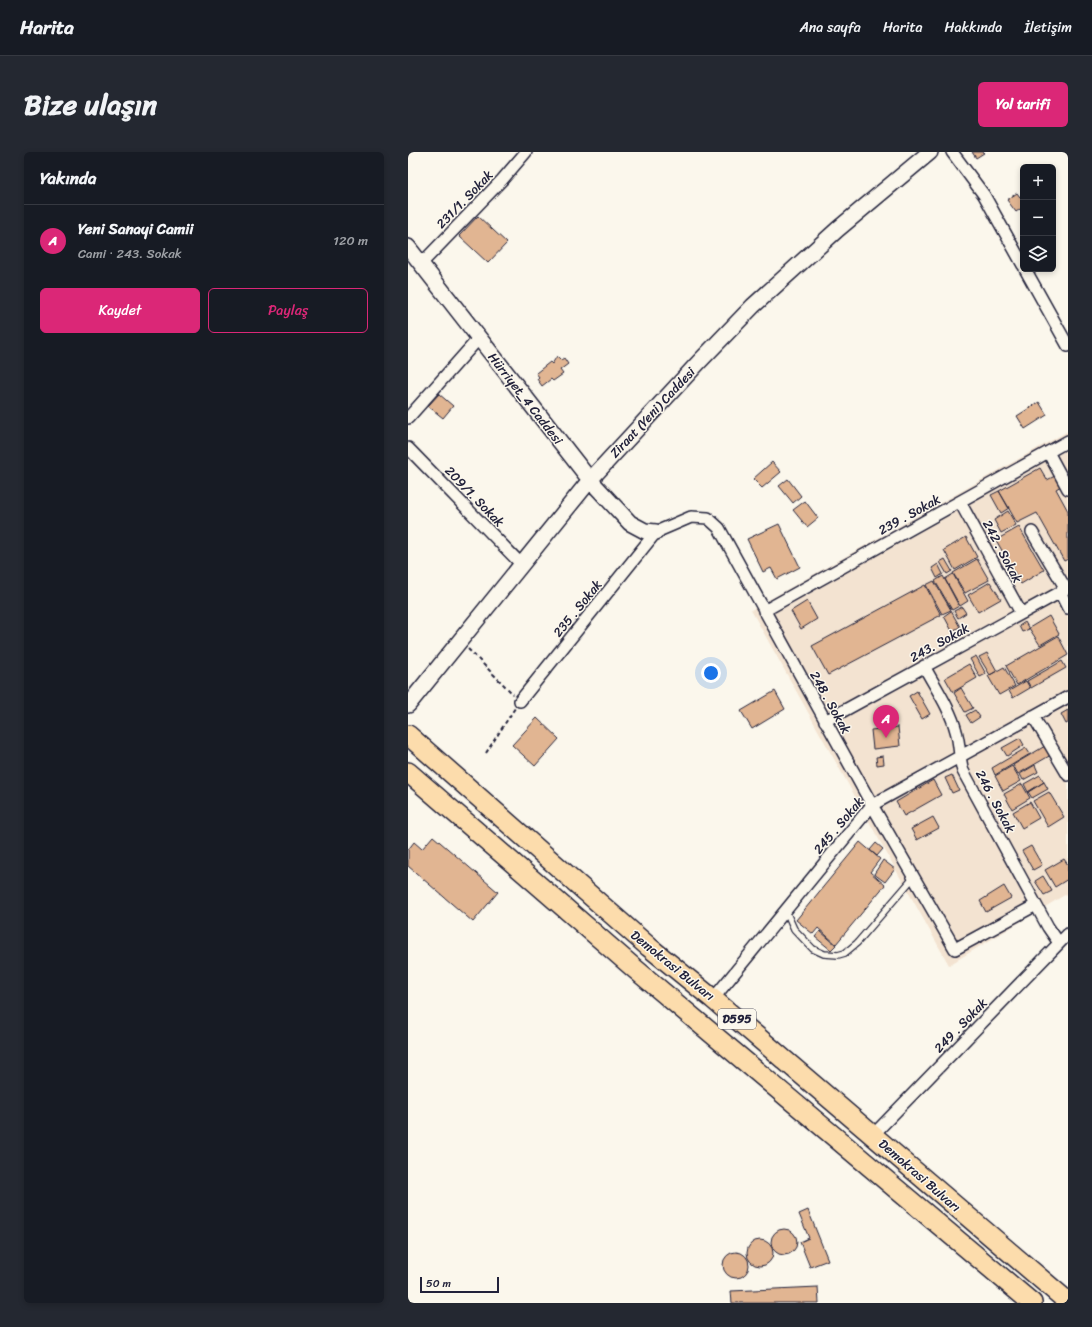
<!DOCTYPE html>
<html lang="tr">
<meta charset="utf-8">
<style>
body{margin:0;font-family:Sriracha,sans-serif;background:#242831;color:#f1f3f6}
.controls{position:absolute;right:12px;top:12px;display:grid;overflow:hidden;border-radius:6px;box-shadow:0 2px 6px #0003}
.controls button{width:36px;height:36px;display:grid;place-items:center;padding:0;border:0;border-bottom:1px solid #363941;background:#171b24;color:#f1f3f6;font:20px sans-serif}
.scale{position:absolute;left:12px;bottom:10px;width:79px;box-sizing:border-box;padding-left:4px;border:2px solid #22223b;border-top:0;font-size:11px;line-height:14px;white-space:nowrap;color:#22223b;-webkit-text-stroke:3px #fbf7ec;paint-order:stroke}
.you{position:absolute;left:303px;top:521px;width:14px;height:14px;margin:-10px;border:3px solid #fff;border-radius:50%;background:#1a73e8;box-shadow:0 0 0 6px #1a73e833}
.badge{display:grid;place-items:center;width:26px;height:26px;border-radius:50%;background:#db2777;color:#fff;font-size:13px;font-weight:700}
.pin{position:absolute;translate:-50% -33px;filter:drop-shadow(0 1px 2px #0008)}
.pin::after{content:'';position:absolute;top:21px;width:14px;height:12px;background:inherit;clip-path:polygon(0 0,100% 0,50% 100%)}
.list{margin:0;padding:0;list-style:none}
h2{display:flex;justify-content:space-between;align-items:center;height:52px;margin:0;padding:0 16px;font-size:17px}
h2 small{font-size:13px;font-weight:400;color:#9ea1a6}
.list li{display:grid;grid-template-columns:26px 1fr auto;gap:12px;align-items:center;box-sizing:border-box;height:72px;padding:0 16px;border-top:1px solid #363941}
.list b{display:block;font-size:15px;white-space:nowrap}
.list p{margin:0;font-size:13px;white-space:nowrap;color:#9ea1a6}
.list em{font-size:13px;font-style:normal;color:#9ea1a6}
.actions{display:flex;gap:8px;padding:12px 16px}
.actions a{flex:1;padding:9px 0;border:1px solid #db2777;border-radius:6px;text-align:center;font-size:14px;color:#db2777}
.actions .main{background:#db2777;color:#fff}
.icon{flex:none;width:22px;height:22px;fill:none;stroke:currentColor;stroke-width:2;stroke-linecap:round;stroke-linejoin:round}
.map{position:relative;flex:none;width:660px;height:1151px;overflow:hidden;border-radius:6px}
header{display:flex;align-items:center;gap:24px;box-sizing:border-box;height:56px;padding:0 20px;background:#171b24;border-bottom:1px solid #363941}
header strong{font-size:19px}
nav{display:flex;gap:22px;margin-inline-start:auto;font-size:14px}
.intro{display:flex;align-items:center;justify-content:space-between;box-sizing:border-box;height:96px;padding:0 24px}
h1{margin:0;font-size:28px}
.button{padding:10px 18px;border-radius:6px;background:#db2777;color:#fff;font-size:14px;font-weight:700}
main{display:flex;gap:24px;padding:0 24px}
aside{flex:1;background:#171b24;border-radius:6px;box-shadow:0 2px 6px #0003}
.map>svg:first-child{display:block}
</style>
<header>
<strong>Harita</strong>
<nav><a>Ana sayfa</a><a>Harita</a><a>Hakkında</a><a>İletişim</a></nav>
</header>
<div class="intro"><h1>Bize ulaşın</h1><a class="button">Yol tarifi</a></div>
<main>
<aside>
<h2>Yakında<small></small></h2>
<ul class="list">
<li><span class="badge">A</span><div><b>Yeni Sanayi Camii</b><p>Cami · 243. Sokak</p></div><em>120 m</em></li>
</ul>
<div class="actions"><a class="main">Kaydet</a><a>Paylaş</a></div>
</aside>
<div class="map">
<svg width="660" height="1151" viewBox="0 0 660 1151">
<rect width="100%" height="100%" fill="#fbf7ec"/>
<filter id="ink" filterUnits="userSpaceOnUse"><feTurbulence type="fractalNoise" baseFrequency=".025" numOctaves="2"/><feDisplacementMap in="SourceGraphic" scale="8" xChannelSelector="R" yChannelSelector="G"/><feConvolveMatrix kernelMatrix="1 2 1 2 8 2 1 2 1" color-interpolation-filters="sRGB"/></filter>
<g filter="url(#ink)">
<!-- built -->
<path fill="#f3e3d1" d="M660 279V741L541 813 343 458Z"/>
<!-- building -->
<path fill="#e1b592" stroke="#22223b" d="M564 0H575L576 1 568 6Z
M609 41 615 49V55L608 60 599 48Z
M70 64 99 91 80 111 51 84Z
M149 204 153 208 156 206 160 212 152 218 155 222 145 229 143 227 134 234 129 227 131 225 128 221 142 210 144 212Z
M31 242 45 254 35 266 20 254Z
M631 250 639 263 617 277 609 264Z
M364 310 373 320 354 336 345 327Z
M632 316 639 328 647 324 653 334 648 337 660 359V407L656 409 629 361 609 371 591 339Z
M380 327 393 344 385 351 371 334Z
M591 339 601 356 593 361 583 343Z
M397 349 410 366 399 375 385 358Z
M600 359 608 373 593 381 586 368Z
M371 372 392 415 369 427 363 416 355 420 339 387Z
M611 375 636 418 613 432 588 388Z
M558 385 569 405 547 418 536 398Z
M537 407 544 419 539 422 532 410Z
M569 407 581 428 557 441 545 421Z
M530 412 535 422 529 426 524 416Z
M545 422 560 449 552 454 537 427Z
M535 424 551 454 544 458 527 429Z
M526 429 543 458 534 462 518 433Z
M582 430 593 447 570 460 560 443Z
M517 433 533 463 420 523 404 494Z
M399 449 409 467 393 477 383 459Z
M554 455 558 461 550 466 546 459Z
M543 459 552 475 544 479 536 464Z
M641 464 651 482 632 493 621 476Z
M617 470 621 477 614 480 611 474Z
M650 484 660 503 609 533 598 514Z
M579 501 589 519 582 523 571 505Z
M568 504 578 522 572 525 562 507Z
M654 509 658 516 623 536 619 529Z
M561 512 569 526 545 540 537 526Z
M596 515 607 534 591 543 580 524Z
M618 529 622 536 605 546 601 539Z
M553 536 565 556 557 560 546 541Z
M367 539 377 557 344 577 333 559Z
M509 539 522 562 514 567 501 544Z
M567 558 572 565 563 571 558 563Z
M660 558V571L658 572 653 562Z
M129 566 151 587 127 614 104 593Z
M490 575 492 594 465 597 463 578Z
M612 586 616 593 599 604 594 596Z
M637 594 643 603 610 622 605 613Z
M618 596 622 602 587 623 584 616Z
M475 604 476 612 469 613 468 605Z
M627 613 630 620 615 628 612 622Z
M604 614 613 629 595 639 587 624Z
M544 623 551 638 544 641 537 626Z
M632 623 636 630 620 640 616 632Z
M525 628 533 643 496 664 488 650Z
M636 630 640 637 624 646 620 640Z
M614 632 622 646 604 657 596 642Z
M641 640 656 665 640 675 625 649Z
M622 650 631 666 614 676 605 660Z
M525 665 531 676 509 688 503 677Z
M25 684 90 740 65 770 0 714V698L6 690 14 697Z
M452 690 472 707 462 720 477 733 428 792 410 776 405 782 388 768Z
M468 691 475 697 469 704 462 698Z
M623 694 634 713 625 718 614 699Z
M656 707 660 713V727L647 735 637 718Z
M475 708 487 717 477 730 466 722Z
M635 724 644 739 636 743 627 729Z
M596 734 603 746 578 760 572 749Z
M412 779 428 793 423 798 407 785Z
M400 1058 420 1108 402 1115 392 1090 401 1086 391 1062Z
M363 1090a13 13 0 1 1 26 0a13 13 0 1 1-26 0Z
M339 1101a13 13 0 1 1 26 0a13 13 0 1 1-26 0Z
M315 1113a13 13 0 1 1 26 0a13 13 0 1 1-26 0Z
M410 1135 411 1151H324L323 1139Z"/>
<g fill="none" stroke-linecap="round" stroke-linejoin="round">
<!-- lane casing -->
<g stroke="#22223b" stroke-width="8">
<path id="lane" d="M378 759 386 777 405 797 416 802 430 803 437 801 449 791 506 725"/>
</g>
<!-- street casing -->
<g stroke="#22223b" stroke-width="14">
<path id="street" d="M544 0 576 43 615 113
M13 112 94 28 118 0
M617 117 660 194
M0 266 71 186
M0 296 113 412
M640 300 660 337
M552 350 613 461
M624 380 658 437
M652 440 660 456
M356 459 660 289
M516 514C527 535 542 556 548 579 552 592 551 606 555 619L640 775 651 791
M112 549 248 380 283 365 300 366 311 376 464 653 547 797 628 753
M625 564 660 623
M417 569 660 436
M305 847 464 653 660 545
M465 983 660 782"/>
</g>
<!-- secondary casing -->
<g stroke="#22223b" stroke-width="18">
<path id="secondary" d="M0 95 182 328 222 371 237 379 248 380
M0 553 182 328 291 210 345 154 430 77 522 0"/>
</g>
<!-- highway casing -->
<g stroke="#22223b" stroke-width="22">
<path id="highway" d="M0 583 241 795 305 847 660 1150
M0 620 226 816 624 1151"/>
</g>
<!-- path -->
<path stroke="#22223b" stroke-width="2" stroke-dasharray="4 3" stroke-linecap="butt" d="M60 497 105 542
M78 601 107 556"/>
<!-- lane -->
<use href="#lane" stroke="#fbf7ec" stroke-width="5.5"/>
<!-- street -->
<use href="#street" stroke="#fbf7ec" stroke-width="11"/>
<!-- secondary -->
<use href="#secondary" stroke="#fbf7ec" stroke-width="15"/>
<!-- highway -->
<use href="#highway" stroke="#fcdcac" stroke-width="19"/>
</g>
</g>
<g text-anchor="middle" stroke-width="3" stroke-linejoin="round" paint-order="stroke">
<!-- shield labels -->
<rect fill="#fbf7ec" stroke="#636270" stroke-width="1" x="310" y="857" width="38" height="20" rx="3"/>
<g font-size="12" font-weight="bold" fill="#22223b">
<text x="329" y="871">D595</text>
</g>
<!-- street labels -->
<g font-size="13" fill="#22223b" stroke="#fbf7ec">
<text transform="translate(56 47) rotate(-46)" y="5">231/1. Sokak</text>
<text transform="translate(118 246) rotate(52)" y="5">Hürriyet_4 Caddesi</text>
<text transform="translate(244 260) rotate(-47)" y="5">Ziraat (Yeni) Caddesi</text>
<text transform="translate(67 344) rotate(46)" y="5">209/1. Sokak</text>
<text transform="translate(501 362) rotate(-29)" y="5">239 . Sokak</text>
<text transform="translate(595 399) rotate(62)" y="5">242 . Sokak</text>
<text transform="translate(169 456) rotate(-51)" y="5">235 . Sokak</text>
<text transform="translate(531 490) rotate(-29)" y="5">243. Sokak</text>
<text transform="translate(423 550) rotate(61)" y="5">248 . Sokak</text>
<text transform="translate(588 649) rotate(62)" y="5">246 . Sokak</text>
<text transform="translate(430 673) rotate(-50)" y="5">245 . Sokak</text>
<text transform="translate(265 813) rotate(39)" y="5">Demokrasi Bulvarı</text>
<text transform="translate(552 873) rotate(-46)" y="5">249 . Sokak</text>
<text transform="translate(512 1023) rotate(41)" y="5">Demokrasi Bulvarı</text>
</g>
</g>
</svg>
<div class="controls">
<button>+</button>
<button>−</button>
<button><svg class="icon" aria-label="layers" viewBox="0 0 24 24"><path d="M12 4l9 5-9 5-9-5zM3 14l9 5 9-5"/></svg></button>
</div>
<div class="scale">50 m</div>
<div class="you"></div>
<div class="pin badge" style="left:478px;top:586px">A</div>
</div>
</main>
